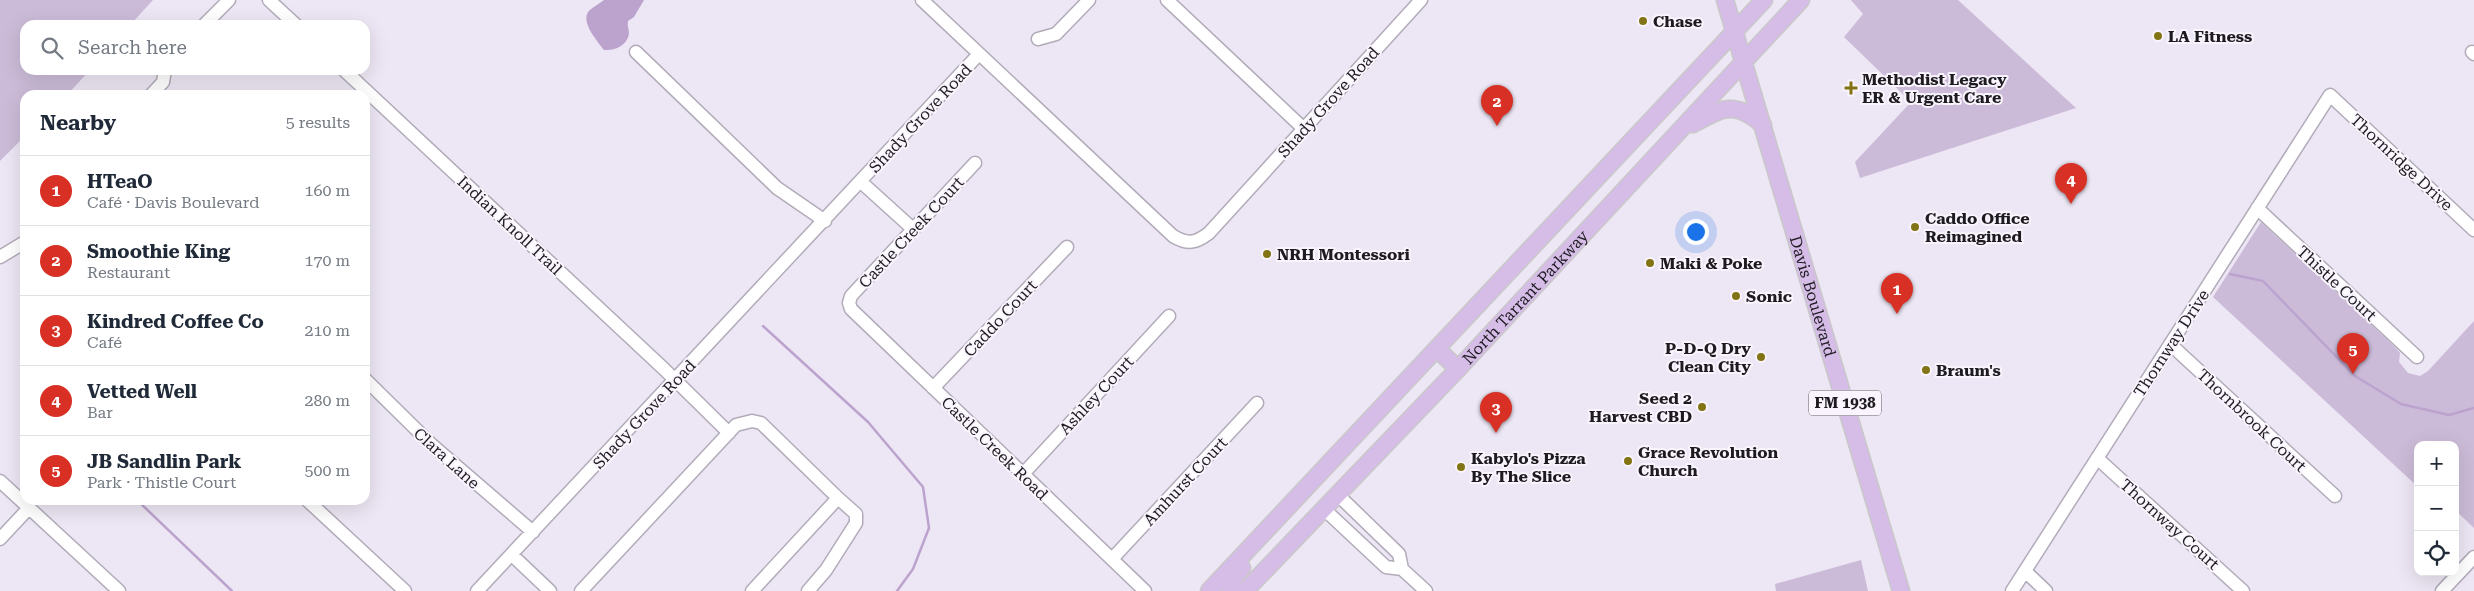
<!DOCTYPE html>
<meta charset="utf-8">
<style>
body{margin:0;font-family:"Roboto Serif",serif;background:#f2f2f3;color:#1f2937}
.controls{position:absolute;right:15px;bottom:15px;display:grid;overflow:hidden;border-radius:10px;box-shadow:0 5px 20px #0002}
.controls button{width:45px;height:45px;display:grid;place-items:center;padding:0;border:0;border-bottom:1px solid #e0e1e3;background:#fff;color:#1f2937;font:25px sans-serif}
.you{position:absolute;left:1695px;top:231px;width:18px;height:18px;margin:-12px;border:4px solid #fff;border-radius:50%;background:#1a73e8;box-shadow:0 0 0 8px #1a73e833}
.badge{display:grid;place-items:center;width:32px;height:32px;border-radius:50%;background:#d93025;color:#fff;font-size:16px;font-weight:700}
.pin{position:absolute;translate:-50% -41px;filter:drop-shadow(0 1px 2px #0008)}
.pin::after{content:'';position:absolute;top:26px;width:18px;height:15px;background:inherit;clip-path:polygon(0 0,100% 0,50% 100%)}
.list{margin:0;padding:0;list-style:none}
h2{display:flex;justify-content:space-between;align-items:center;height:65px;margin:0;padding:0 20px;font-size:21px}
h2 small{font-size:16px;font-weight:400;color:#747a83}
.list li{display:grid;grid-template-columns:32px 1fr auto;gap:15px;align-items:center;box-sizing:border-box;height:70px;padding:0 20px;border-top:1px solid #e0e1e3}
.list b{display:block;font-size:19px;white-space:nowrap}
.list p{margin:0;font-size:16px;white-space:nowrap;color:#747a83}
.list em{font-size:16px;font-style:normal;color:#747a83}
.icon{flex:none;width:28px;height:28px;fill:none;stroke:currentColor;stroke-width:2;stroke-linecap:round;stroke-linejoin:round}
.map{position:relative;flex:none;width:2474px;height:591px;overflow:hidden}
.search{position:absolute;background:#fff;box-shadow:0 5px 20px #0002;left:20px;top:20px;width:350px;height:55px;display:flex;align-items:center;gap:12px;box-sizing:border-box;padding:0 18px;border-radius:15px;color:#747a83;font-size:19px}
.panel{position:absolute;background:#fff;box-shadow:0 5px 20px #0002;left:20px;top:90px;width:350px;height:415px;border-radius:15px}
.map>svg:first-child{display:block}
</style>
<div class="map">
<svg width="2474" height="591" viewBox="0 0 2474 591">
<rect width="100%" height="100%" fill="#ede6f4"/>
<!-- green -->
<path fill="#cbbbd8" d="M0 0H153L130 25H25V70H90L67 95H25V136L0 161Z
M1851 0H1958L2076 108 1860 178 1855 162 1911 102 1844 37 1863 14Z
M2261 222 2396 348 2400 353 2399 362 2408 373 2420 376 2428 371 2474 321V528L2455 510V445H2418V487L2213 297Z
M1861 560 1868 591H1776L1775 584Z"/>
<!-- water -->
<path fill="#bba3ce" d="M604 0H644L634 17 628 21C627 26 629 29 629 33 628 45 615 51 604 50 598 42 581 23 588 12 591 8 599 4 604 0Z"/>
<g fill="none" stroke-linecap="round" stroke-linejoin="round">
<!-- stream -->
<path stroke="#bba3ce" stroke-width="2.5" d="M2230 274 2263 281 2355 376 2401 404 2449 415 2474 408
M763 326 868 422 923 487 929 528 913 569 897 591
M137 500 232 591"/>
<!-- minor casing -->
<g stroke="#b2abb9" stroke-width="15">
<path id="minor" d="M269 0 296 25
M922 0 1173 236C1188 245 1196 243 1209 233L1421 0
M1167 0 1304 129
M204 25 229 0
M1038 39 1056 34 1089 0
M636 52 777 188 825 221
M2472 52 2474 54
M344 70 664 369 729 433
M151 95 163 82 165 70
M975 163 851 296 849 303 851 309 1145 591
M861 182 913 229
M2257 208 2417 357
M0 257 25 242
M2170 344 2335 496
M365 379 432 445 533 532
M933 388 1067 247
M2097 458 2243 591
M1023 474 1169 316
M0 481 119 591
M1338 495 1399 554 1402 569 1426 591
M307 500 405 591
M1324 509 1386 567 1402 569
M0 539 29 508
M512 555 550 591
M1112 559 1257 403
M2025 571 2046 591
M477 591 979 54
M581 591 736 425 752 421 761 423 838 498 752 591
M808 591 826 570 856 523V514L838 498
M2012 591 2330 95 2474 230
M2442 591 2474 557"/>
</g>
<!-- major casing -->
<g stroke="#c9c8c9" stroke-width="19">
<g id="major">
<path id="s1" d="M1725 0 1901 591"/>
<path d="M1693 124C1722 108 1735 100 1763 125"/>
<path d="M1437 349 1458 369"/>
<path d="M1209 591 1764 0"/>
<path d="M1230 591 1234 578 1242 568"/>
<path id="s2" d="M1245 591 1458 369 1801 0"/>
</g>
</g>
<!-- minor -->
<use href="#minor" stroke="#fff" stroke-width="12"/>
<!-- major -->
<use href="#major" stroke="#d6bde8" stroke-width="16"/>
</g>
<!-- markers -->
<g fill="#827315" stroke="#f9f4fd" stroke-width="2">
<circle cx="1643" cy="21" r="5"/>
<circle cx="2158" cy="36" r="5"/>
<path d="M1848.5 80.5h5v5h5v5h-5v5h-5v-5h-5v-5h5z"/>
<circle cx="1915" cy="227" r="5"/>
<circle cx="1267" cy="254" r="5"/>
<circle cx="1650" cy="263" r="5"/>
<circle cx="1736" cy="296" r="5"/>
<circle cx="1761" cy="357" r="5"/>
<circle cx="1926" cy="370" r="5"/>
<circle cx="1702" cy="407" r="5"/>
<circle cx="1628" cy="461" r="5"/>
<circle cx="1461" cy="467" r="5"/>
</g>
<g text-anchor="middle" stroke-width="4" stroke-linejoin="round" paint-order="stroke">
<!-- shield labels -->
<rect fill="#f9f4fd" stroke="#605c62" stroke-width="1" x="1809" y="390.5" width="72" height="25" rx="4"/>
<g font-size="15" font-weight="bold" fill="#1e1b20">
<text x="1845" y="408">FM 1938</text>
</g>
<!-- poi labels -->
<g font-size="16" font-weight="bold" fill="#1e1b20" stroke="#f9f4fd" text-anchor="start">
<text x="1653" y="27">Chase</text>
<text x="2168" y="42">LA Fitness</text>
<text x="1862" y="85">Methodist Legacy<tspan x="1862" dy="18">ER &amp; Urgent Care</tspan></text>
<text x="1925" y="224">Caddo Office<tspan x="1925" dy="18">Reimagined</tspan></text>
<text x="1277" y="260">NRH Montessori</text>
<text x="1660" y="269">Maki &amp; Poke</text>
<text x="1746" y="302">Sonic</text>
<text x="1751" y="354" text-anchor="end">P-D-Q Dry<tspan x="1751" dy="18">Clean City</tspan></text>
<text x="1936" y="376">Braum's</text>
<text x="1692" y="404" text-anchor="end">Seed 2<tspan x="1692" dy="18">Harvest CBD</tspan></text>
<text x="1638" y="458">Grace Revolution<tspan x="1638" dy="18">Church</tspan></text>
<text x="1471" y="464">Kabylo's Pizza<tspan x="1471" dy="18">By The Slice</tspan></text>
</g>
<!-- street labels -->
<g font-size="16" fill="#1e1b20" stroke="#f9f4fd">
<text transform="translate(1328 102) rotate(-48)" y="6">Shady Grove Road</text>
<text transform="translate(920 118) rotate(-47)" y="6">Shady Grove Road</text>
<text transform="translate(2402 162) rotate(43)" y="6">Thornridge Drive</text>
<text transform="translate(510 225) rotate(43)" y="6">Indian Knoll Trail</text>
<text transform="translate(911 232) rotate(-47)" y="6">Castle Creek Court</text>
<text transform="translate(2337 283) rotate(43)" y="6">Thistle Court</text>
<text dy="6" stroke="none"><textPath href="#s1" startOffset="309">Davis Boulevard</textPath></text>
<text dy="6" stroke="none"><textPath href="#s2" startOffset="406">North Tarrant Parkway</textPath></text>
<text transform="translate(1000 318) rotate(-47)" y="6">Caddo Court</text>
<text transform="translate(2171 343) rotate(-57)" y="6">Thornway Drive</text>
<text transform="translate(1096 395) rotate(-47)" y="6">Ashley Court</text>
<text transform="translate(644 414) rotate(-47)" y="6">Shady Grove Road</text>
<text transform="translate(2252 420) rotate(43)" y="6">Thornbrook Court</text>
<text transform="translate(995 448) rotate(44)" y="6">Castle Creek Road</text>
<text transform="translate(447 458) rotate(42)" y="6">Clara Lane</text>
<text transform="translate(1185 481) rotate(-47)" y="6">Amhurst Court</text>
<text transform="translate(2170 524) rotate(42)" y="6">Thornway Court</text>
</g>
</g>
</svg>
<div class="controls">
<button>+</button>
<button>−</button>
<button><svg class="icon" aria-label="locate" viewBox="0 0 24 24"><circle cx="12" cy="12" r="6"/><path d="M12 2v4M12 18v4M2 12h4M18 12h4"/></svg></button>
</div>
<div class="you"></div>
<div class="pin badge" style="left:1897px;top:314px">1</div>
<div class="pin badge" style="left:1497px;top:126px">2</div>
<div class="pin badge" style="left:1496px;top:433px">3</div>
<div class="pin badge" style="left:2071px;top:204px">4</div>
<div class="pin badge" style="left:2353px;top:374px">5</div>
<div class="search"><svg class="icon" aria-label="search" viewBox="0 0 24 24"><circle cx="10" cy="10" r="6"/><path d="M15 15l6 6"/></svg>Search here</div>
<section class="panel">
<h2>Nearby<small>5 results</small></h2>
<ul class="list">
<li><span class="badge">1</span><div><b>HTeaO</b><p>Café · Davis Boulevard</p></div><em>160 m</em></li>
<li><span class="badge">2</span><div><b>Smoothie King</b><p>Restaurant</p></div><em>170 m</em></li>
<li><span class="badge">3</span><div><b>Kindred Coffee Co</b><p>Café</p></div><em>210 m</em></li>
<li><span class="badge">4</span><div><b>Vetted Well</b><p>Bar</p></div><em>280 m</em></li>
<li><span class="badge">5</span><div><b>JB Sandlin Park</b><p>Park · Thistle Court</p></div><em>500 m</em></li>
</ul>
</section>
</div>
